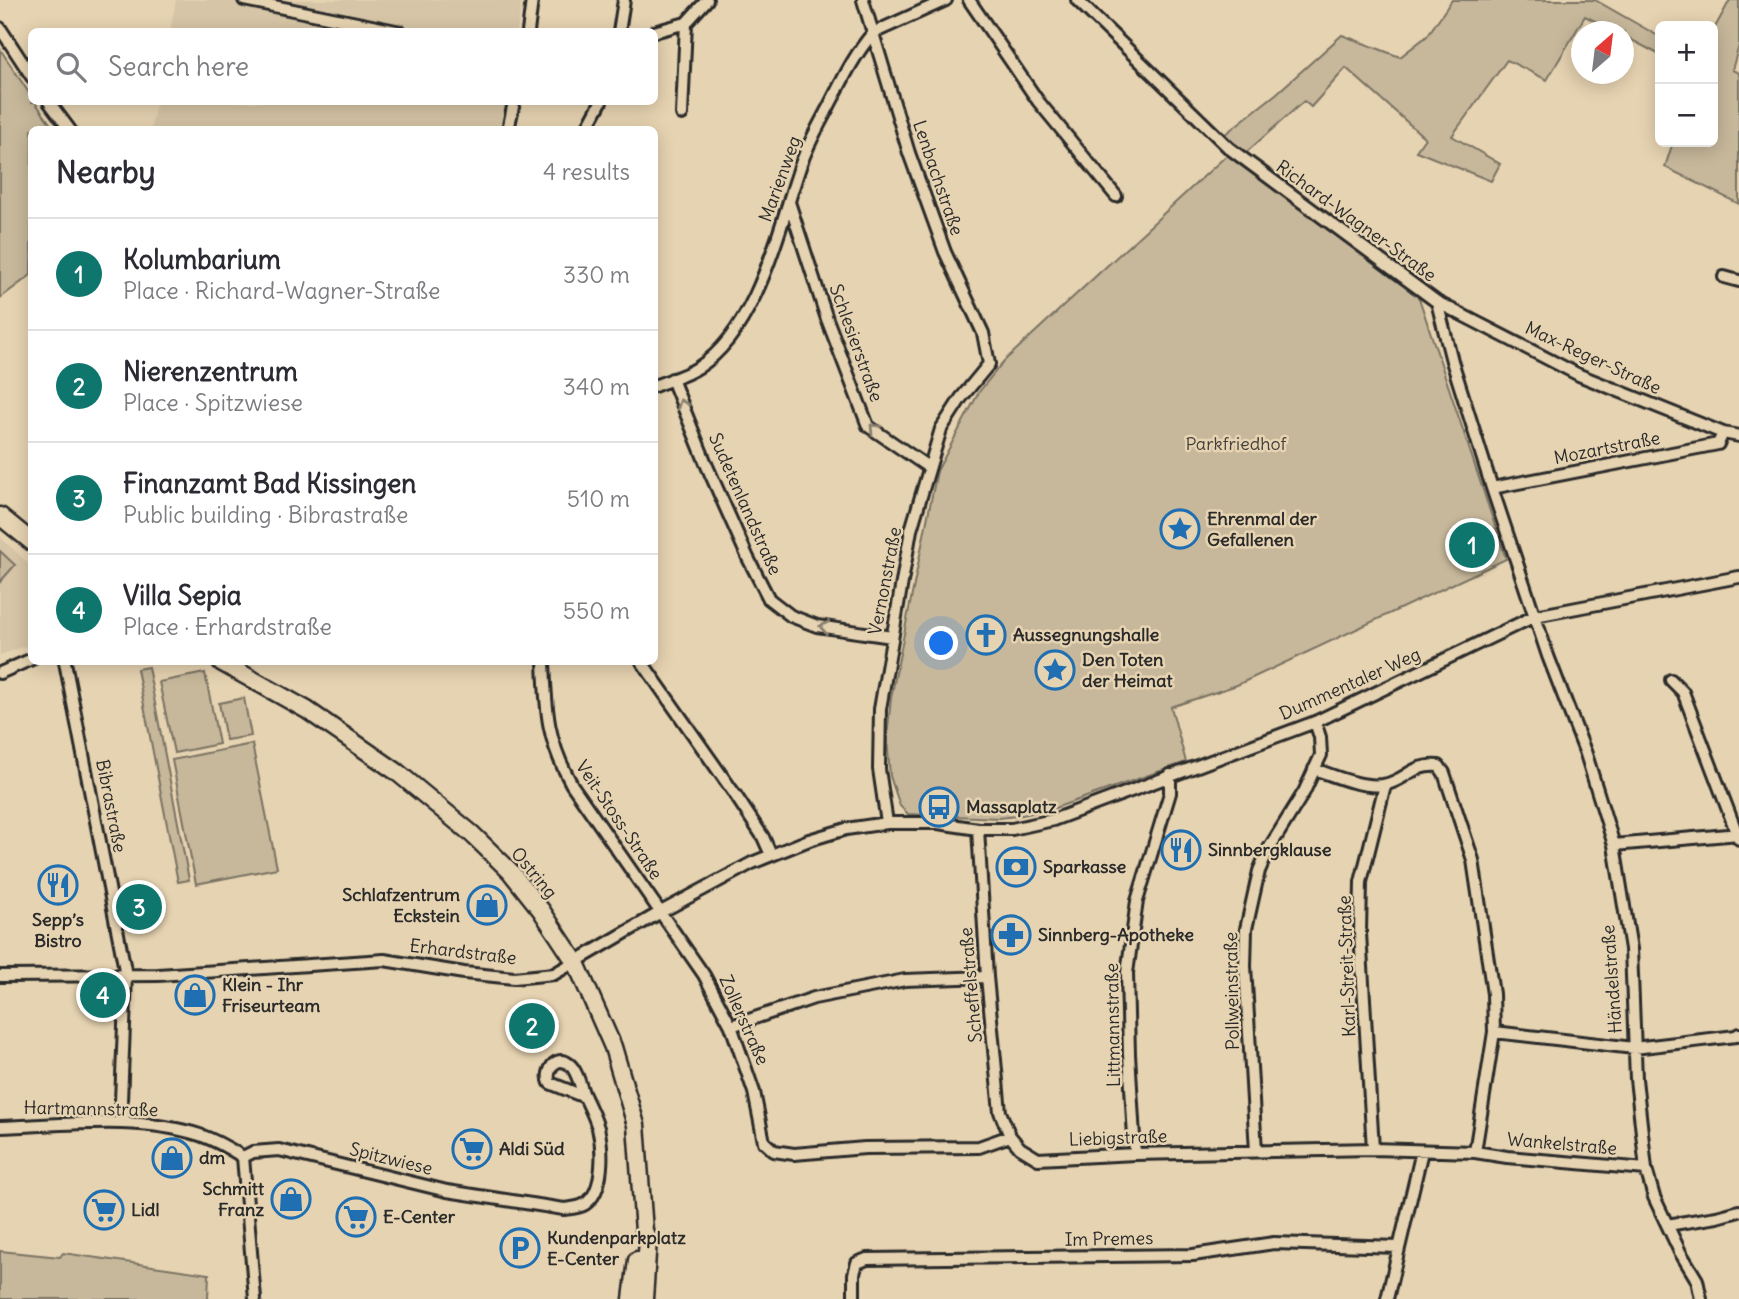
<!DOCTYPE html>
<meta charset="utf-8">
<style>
body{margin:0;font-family:Delius,sans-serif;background:#f7f7f7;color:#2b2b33}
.controls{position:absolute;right:21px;top:21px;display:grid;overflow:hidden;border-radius:10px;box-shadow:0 4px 18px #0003}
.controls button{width:63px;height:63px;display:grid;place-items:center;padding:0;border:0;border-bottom:2px solid #e1e1e2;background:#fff;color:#2b2b33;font:35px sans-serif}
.compass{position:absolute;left:1571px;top:21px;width:63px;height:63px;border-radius:50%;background:#fff;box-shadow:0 4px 18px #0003;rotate:28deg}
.you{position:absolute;left:942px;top:644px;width:24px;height:24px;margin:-18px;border:5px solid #fff;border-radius:50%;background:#1a73e8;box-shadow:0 0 0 10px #1a73e833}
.badge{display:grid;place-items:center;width:46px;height:46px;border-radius:50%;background:#0f766e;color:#fff;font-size:23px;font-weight:700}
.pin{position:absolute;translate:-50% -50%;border:4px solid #fff;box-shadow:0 2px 7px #0006}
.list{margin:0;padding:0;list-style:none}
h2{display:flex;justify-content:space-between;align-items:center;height:91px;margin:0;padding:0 28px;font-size:30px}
h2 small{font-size:23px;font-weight:400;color:#7c7c81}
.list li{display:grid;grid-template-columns:46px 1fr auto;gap:21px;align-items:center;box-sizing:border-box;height:112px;padding:0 28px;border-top:2px solid #e1e1e2}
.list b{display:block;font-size:26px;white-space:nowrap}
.list p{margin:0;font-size:23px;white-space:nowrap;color:#7c7c81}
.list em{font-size:23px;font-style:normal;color:#7c7c81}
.icon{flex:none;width:38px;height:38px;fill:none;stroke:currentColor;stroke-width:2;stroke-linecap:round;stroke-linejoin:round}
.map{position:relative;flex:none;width:1739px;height:1299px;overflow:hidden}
.search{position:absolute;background:#fff;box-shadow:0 4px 18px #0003;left:28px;top:28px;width:630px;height:77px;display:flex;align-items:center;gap:18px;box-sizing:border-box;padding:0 24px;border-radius:10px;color:#7c7c81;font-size:26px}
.panel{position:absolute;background:#fff;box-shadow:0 4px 18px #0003;left:28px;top:126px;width:630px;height:539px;border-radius:10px}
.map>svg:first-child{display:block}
</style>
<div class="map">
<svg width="1739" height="1299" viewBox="0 0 1739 1299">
<rect width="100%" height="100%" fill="#e6d3b1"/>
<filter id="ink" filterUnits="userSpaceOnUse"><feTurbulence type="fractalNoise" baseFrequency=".0143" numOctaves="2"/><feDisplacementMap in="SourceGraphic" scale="14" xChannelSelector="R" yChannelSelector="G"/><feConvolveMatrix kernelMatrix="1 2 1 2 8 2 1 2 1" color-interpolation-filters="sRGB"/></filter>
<g filter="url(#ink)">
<!-- built -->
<path fill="#d6c5a6" d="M176 0H522L517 31 170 32Z
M156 102H507L500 129H151Z
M0 537 32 567 31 644 0 655Z"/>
<!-- green -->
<path fill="#c7b89b" stroke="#797263" stroke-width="2" d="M1452 0H1595L1660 37V55L1624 36V32L1615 31 1585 16 1547 80 1507 60 1452 136 1500 164 1491 181 1416 151 1425 138 1346 68 1311 107 1304 101 1241 157 1220 138 1276 94 1342 35 1400 57 1427 36Z
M1730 0H1739V45L1732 70 1739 73V204L1665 167 1673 142H1713V31Z
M0 49 31 96 32 102H35L54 129 32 130 31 275 0 298Z
M1228 154 1418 295 1506 559 1237 685 1171 707 1186 762 1052 809 1017 816 999 818 908 814 900 806 890 776 887 738 891 698 937 471 979 392 1003 362Z
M0 551 15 565 0 582Z
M148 667 189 880 178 882 137 669Z
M205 673 219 744 174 753 159 682Z
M244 698 251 736 226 740 219 703Z
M252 744 277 868 196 884 172 760Z
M0 1251 60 1257 63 1253 209 1274 208 1299H0Z"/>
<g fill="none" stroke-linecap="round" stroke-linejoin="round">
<!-- street casing -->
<g stroke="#2b2b2b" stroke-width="16">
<path id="street" d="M244 0 401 32
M863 0 909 153 945 252 983 333 989 364 961 398 941 429 911 530 880 709 879 769 887 823
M969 0 1038 101 1116 196
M1077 0 1229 148 1437 302 1579 375 1723 433 1739 436
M0 28 32 77
M528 32 532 0
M619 32 624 0
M654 32 686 23 707 0
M49 102 70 130
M682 114 686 23
M508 130 514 102
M586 130 601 102
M789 202 827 319 868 426 928 467
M1724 277 1739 281
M1437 302 1452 361 1492 488 1548 656 1586 754 1614 845 1631 949 1636 1079 1646 1169 1654 1197 1680 1252 1697 1280 1701 1299
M672 379 707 466 748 558 769 599 791 616 817 626 892 637
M654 386C669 380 686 376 699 367 758 329 779 227 801 164 808 144 819 125 829 106 842 81 854 55 873 33L946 0
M1492 488 1718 444 1723 433
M65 662 126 975 121 1101 125 1123
M544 662C546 712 547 740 572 785L704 975 731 1026 754 1092 764 1142 774 1151 794 1154 865 1148 979 1147 1010 1136
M642 662 734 793 763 837 771 855
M0 673 32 659
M1671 680 1683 692 1739 839
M1314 769C1335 776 1361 788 1383 785 1406 781 1412 763 1439 766L1444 773 1473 860 1493 994 1494 1032 1475 1152
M978 829 987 977 1000 1112 1010 1136 1020 1148 1038 1159 1135 1154 1373 1149 1475 1152 1507 1157 1646 1169
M1614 845 1739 834
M0 976 158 975 384 960 464 973 514 978 554 974 661 912 752 863 809 840 846 829 887 823H938L978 829H1012L1053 820 1315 722 1535 616 1739 577
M731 1026 814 998 905 980 987 977
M1494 1032 1634 1048 1736 1036 1739 1034
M0 1127C65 1125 137 1115 200 1135 215 1140 229 1148 243 1157L255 1299
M1373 1149 1360 933 1361 882 1385 785
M1256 1151 1245 966 1246 929 1259 871 1268 850 1304 792 1321 755 1320 737 1315 722
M1135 1154 1129 1054 1127 973 1137 901 1170 793V775
M243 1157 253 1152 279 1150 447 1191 564 1209C571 1208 579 1208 585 1204 605 1191 603 1148 598 1128 594 1115 588 1104 583 1093 580 1084 576 1069 569 1064 555 1054 545 1072 550 1083L585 1097
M1667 1225 1717 1217 1739 1211
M854 1299V1274L857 1263 867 1259 1193 1255 1274 1243 1398 1247
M1387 1299 1422 1151"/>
</g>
<!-- secondary casing -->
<g stroke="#2b2b2b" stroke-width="21">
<path id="secondary" d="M0 516 32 542
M221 662 307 710 397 772 472 834 510 871 541 910 576 963 613 1047 636 1125 644 1231 648 1239 644 1299
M632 1299 637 1260"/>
</g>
<!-- street -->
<use href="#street" stroke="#e6d3b1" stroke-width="10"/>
<!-- secondary -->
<use href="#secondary" stroke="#e6d3b1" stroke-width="16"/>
</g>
<!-- one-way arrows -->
<defs><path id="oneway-chevron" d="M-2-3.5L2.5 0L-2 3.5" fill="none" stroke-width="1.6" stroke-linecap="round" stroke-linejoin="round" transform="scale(1.75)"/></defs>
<g stroke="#887f6e">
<use href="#oneway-chevron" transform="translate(682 404) rotate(-111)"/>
<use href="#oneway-chevron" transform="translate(874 428) rotate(-133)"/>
<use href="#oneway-chevron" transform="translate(824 627) rotate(-169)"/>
</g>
</g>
<!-- icons -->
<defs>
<g id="sight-ring" transform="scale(2.0125)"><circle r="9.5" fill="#e6d3b1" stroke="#1f6fb2" stroke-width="1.5"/><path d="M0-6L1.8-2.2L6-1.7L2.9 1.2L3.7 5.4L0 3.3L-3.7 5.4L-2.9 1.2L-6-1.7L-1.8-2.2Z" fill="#1f6fb2"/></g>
<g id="church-ring" transform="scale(2.0125)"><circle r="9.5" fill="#e6d3b1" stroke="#1f6fb2" stroke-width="1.5"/><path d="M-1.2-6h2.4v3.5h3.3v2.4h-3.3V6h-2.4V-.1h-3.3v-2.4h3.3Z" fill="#1f6fb2"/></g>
<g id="bus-ring" transform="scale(2.0125)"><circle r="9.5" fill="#e6d3b1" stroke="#1f6fb2" stroke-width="1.5"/><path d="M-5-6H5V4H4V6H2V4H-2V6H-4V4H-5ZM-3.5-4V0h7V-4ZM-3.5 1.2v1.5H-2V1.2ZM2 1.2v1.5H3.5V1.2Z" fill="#1f6fb2"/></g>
<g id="restaurant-ring" transform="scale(2.0125)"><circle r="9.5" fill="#e6d3b1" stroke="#1f6fb2" stroke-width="1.5"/><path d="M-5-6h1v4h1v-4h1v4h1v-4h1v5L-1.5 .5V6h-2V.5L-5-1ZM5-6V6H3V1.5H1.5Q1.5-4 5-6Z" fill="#1f6fb2"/></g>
<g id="bank-ring" transform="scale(2.0125)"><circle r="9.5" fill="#e6d3b1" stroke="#1f6fb2" stroke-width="1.5"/><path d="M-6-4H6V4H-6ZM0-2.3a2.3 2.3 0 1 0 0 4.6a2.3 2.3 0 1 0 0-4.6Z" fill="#1f6fb2"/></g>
<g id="shop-ring" transform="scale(2.0125)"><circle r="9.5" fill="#e6d3b1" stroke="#1f6fb2" stroke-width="1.5"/><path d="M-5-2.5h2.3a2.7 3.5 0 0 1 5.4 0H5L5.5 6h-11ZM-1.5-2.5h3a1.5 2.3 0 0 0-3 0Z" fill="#1f6fb2"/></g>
<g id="pharmacy-ring" transform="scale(2.0125)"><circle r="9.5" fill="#e6d3b1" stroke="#1f6fb2" stroke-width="1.5"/><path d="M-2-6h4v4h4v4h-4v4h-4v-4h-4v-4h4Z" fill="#1f6fb2"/></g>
<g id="supermarket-ring" transform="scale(2.0125)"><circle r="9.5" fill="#e6d3b1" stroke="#1f6fb2" stroke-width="1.5"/><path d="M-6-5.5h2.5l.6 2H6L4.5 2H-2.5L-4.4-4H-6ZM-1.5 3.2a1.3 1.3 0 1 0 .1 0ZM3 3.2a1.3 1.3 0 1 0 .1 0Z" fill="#1f6fb2"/></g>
<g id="parking-ring" transform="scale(2.0125)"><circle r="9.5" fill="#e6d3b1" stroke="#1f6fb2" stroke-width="1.5"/><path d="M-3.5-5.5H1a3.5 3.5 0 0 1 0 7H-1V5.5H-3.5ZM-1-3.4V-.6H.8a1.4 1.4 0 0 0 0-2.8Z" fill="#1f6fb2"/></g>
</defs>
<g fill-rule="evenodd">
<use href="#sight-ring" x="1180" y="529"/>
<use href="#church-ring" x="986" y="635"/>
<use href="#sight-ring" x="1055" y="670"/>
<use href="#bus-ring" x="939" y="807"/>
<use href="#restaurant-ring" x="1181" y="850"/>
<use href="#bank-ring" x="1016" y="867"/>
<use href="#restaurant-ring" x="58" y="885"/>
<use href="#shop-ring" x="487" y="905"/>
<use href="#pharmacy-ring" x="1011" y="935"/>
<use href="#shop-ring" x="195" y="995"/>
<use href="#supermarket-ring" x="472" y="1149"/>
<use href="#shop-ring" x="172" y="1158"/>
<use href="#shop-ring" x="291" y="1199"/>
<use href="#supermarket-ring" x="104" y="1210"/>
<use href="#supermarket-ring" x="356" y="1217"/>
<use href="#parking-ring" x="520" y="1248"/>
</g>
<g text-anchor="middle" stroke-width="5" stroke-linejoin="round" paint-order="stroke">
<!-- street labels -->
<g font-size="18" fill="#2b2b2b" stroke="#e6d3b1">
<text transform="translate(938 178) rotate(71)" y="6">Lenbachstraße</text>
<text transform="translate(780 179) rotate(-70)" y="6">Marienweg</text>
<text transform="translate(1356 221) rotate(36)" y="6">Richard-Wagner-Straße</text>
<text transform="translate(856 343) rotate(70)" y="6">Schlesierstraße</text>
<text transform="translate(1593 358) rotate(25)" y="6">Max-Reger-Straße</text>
<text transform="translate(1607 448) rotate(-11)" y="6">Mozartstraße</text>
<text transform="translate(745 504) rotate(66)" y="6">Sudetenlandstraße</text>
<text transform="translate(885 581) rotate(-79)" y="6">Vernonstraße</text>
<text transform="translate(1350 684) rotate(-24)" y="6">Dummentaler Weg</text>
<text transform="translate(111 806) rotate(79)" y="6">Bibrastraße</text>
<text transform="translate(619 820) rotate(56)" y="6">Veit-Stoss-Straße</text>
<text transform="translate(534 873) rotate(50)" y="6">Ostring</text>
<text transform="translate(463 952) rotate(7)" y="6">Erhardstraße</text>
<text transform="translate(1347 966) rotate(-92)" y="6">Karl-Streit-Straße</text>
<text transform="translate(1612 979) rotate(-94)" y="6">Händelstraße</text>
<text transform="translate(971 985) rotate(-95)" y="6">Scheffelstraße</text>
<text transform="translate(1232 991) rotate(-91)" y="6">Pollweinstraße</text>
<text transform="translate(744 1020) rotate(66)" y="6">Zollerstraße</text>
<text transform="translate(1113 1025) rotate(-91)" y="6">Littmannstraße</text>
<text transform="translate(91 1109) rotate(1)" y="6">Hartmannstraße</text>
<text transform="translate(1118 1138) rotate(-2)" y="6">Liebigstraße</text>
<text transform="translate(1562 1144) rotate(5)" y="6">Wankelstraße</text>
<text transform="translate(391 1159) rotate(14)" y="6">Spitzwiese</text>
<text transform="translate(1109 1239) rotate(-1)" y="6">Im Premes</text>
</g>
<!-- park labels -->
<g font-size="18" fill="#42403c" stroke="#e6d3b1">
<text x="1236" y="450">Parkfriedhof</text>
</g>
<!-- poi labels -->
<g font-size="18" font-weight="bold" fill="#2b2b2b" stroke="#e6d3b1" text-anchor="start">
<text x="1207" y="525">Ehrenmal der<tspan x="1207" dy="21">Gefallenen</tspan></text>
<text x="1013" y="641">Aussegnungshalle</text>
<text x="1082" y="666">Den Toten<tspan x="1082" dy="21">der Heimat</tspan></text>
<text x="966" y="813">Massaplatz</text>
<text x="1208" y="856">Sinnbergklause</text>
<text x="1043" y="873">Sparkasse</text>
<text x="460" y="901" text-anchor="end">Schlafzentrum<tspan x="460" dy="21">Eckstein</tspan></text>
<text x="58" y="926" text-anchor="middle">Sepp’s<tspan x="58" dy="21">Bistro</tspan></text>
<text x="1038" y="941">Sinnberg-Apotheke</text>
<text x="222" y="991">Klein - Ihr<tspan x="222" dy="21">Friseurteam</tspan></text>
<text x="499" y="1155">Aldi Süd</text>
<text x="199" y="1164">dm</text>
<text x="264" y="1195" text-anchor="end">Schmitt<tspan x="264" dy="21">Franz</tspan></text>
<text x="131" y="1216">Lidl</text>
<text x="383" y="1223">E-Center</text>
<text x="547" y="1244">Kundenparkplatz<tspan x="547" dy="21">E-Center</tspan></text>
</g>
</g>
</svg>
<div class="controls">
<button>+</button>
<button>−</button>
</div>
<svg class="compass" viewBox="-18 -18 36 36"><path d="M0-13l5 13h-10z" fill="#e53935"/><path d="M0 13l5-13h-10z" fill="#7c7c81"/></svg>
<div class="you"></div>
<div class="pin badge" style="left:1472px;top:545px">1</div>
<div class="pin badge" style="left:532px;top:1026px">2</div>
<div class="pin badge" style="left:139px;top:907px">3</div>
<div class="pin badge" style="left:103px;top:995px">4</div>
<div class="search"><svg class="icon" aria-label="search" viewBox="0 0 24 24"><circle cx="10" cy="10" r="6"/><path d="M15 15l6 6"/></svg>Search here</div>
<section class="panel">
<h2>Nearby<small>4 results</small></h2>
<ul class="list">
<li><span class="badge">1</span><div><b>Kolumbarium</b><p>Place · Richard-Wagner-Straße</p></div><em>330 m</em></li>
<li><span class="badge">2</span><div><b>Nierenzentrum</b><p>Place · Spitzwiese</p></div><em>340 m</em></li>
<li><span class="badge">3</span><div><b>Finanzamt Bad Kissingen</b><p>Public building · Bibrastraße</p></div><em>510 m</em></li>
<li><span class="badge">4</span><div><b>Villa Sepia</b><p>Place · Erhardstraße</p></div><em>550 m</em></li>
</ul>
</section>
</div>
